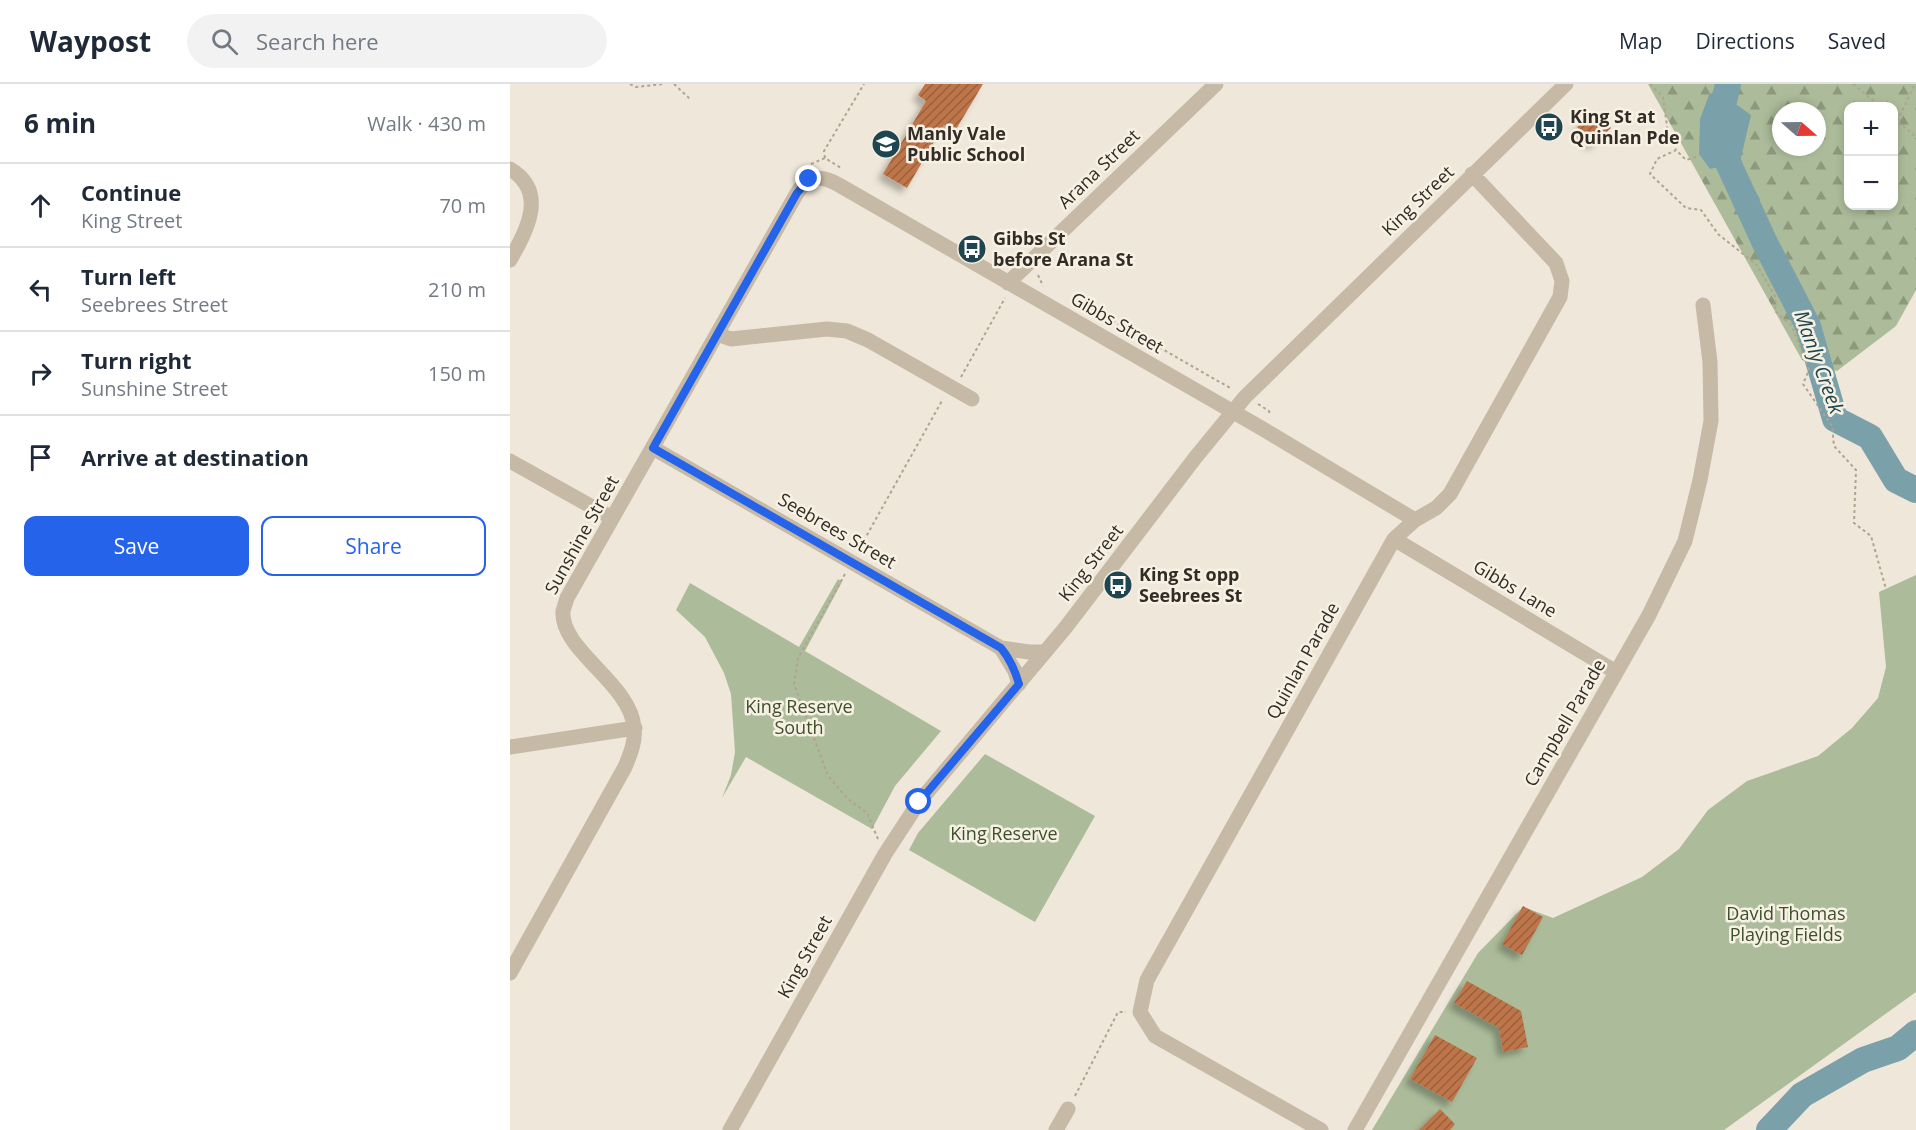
<!DOCTYPE html>
<meta charset="utf-8">
<style>
body{margin:0;font-family:"Open Sans",sans-serif;background:#f2f2f3;color:#1f2937}
.controls{position:absolute;right:18px;top:18px;display:grid;overflow:hidden;border-radius:12px;box-shadow:0 3px 9px #0003}
.controls button{width:54px;height:54px;display:grid;place-items:center;padding:0;border:0;border-bottom:2px solid #e0e1e3;background:#fff;color:#1f2937;font:30px sans-serif}
.compass{position:absolute;left:1262px;top:18px;width:54px;height:54px;border-radius:50%;background:#fff;box-shadow:0 3px 9px #0003;rotate:110deg}
.stop{position:absolute;width:18px;height:18px;margin:-14px;border:4px solid #2563eb;border-radius:50%;background:#fff}
.stop.end{background:#2563eb;border-color:#fff;box-shadow:0 2px 6px #0008}
.list{margin:0;padding:0;list-style:none}
h2{display:flex;justify-content:space-between;align-items:center;height:78px;margin:0;padding:0 24px;font-size:26px}
h2 small{font-size:20px;font-weight:400;color:#747a83}
.list li{display:grid;grid-template-columns:39px 1fr auto;gap:18px;align-items:center;box-sizing:border-box;height:84px;padding:0 24px;border-top:2px solid #e0e1e3}
.list b{display:block;font-size:22px;white-space:nowrap}
.list p{margin:0;font-size:20px;white-space:nowrap;color:#747a83}
.list em{font-size:20px;font-style:normal;color:#747a83}
.actions{display:flex;gap:12px;padding:18px 24px}
.actions a{flex:1;padding:14px 0;border:2px solid #2563eb;border-radius:12px;text-align:center;font-size:21px;color:#2563eb}
.actions .main{background:#2563eb;color:#fff}
.icon{flex:none;width:33px;height:33px;fill:none;stroke:currentColor;stroke-width:2;stroke-linecap:round;stroke-linejoin:round}
.map{position:relative;flex:none;width:1406px;height:1046px;overflow:hidden}
header{display:flex;align-items:center;gap:36px;box-sizing:border-box;height:84px;padding:0 30px;background:#fff;border-bottom:2px solid #e0e1e3}
header strong{font-size:28px}
nav{display:flex;gap:33px;margin-inline-start:auto;font-size:21px}
.search{width:420px;height:54px;background:#f2f2f3;display:flex;align-items:center;gap:15px;box-sizing:border-box;padding:0 21px;border-radius:33px;color:#747a83;font-size:22px}
main{display:flex}
aside{flex:1;background:#fff}
.map>svg:first-child{display:block}
</style>
<header>
<strong>Waypost</strong>
<div class="search"><svg class="icon" aria-label="search" viewBox="0 0 24 24"><circle cx="10" cy="10" r="6"/><path d="M15 15l6 6"/></svg>Search here</div>
<nav><a>Map</a><a>Directions</a><a>Saved</a></nav>
</header>
<main>
<aside>
<h2>6 min<small>Walk · 430 m</small></h2>
<ul class="list">
<li><svg class="icon" aria-label="ahead" viewBox="0 0 24 24"><path d="M12 20V5M6 11l6-6 6 6"/></svg><div><b>Continue</b><p>King Street</p></div><em>70 m</em></li>
<li><svg class="icon" aria-label="left" viewBox="0 0 24 24"><path d="M17 20v-9H6M10 6l-5 5 5 5"/></svg><div><b>Turn left</b><p>Seebrees Street</p></div><em>210 m</em></li>
<li><svg class="icon" aria-label="right" viewBox="0 0 24 24"><path d="M7 20v-9h11M14 6l5 5-5 5"/></svg><div><b>Turn right</b><p>Sunshine Street</p></div><em>150 m</em></li>
<li><svg class="icon" aria-label="arrive" viewBox="0 0 24 24"><path d="M6 21V4h12l-3 4 3 4H6"/></svg><div><b>Arrive at destination</b></div></li>
</ul>
<div class="actions"><a class="main">Save</a><a>Share</a></div>
</aside>
<div class="map">
<svg width="1406" height="1046" viewBox="0 0 1406 1046">
<defs>
<pattern id="forest-firs" width="22" height="20" patternUnits="userSpaceOnUse" patternTransform="scale(1.5)"><rect width="22" height="20" fill="#acbc9a"/><path d="M5 1l3.5 6h-7zM16 11l3.5 6h-7z" fill="#8d997d"/></pattern>
<pattern id="building-hatch" width="6" height="6" patternUnits="userSpaceOnUse" patternTransform="scale(1.5)"><rect width="6" height="6" fill="#bd7548"/><path d="M-1 1l2-2M0 6l6-6M5 7l2-2" fill="none" stroke="#9a603c"/></pattern>
<filter id="shadow"><feDropShadow dx="-5.5" dy="5.5" stdDeviation="3" flood-color="#0004"/></filter>
</defs>
<rect width="100%" height="100%" fill="#efe7d9"/>
<!-- forest -->
<path fill="url(#forest-firs)" fill-rule="evenodd" d="M1138 0H1406V206L1386 242 1327 287 1292 276ZM1338 22H1384V122H1338ZM1271 27H1307V63H1271Z"/>
<!-- park -->
<path fill="#acbc9a" d="M1406 491V908L1214 1046H862L968 869 1013 823 1043 834 1132 793 1169 765 1198 726 1237 697 1308 672 1342 644 1368 614 1376 583 1369 508Z
M328 495 332 498 295 567 431 647 385 702 362 745 236 673 212 714 221 691 225 668 221 610 214 589 195 553 166 526 180 499 289 563Z
M475 670 585 732 525 838 399 766 408 749Z"/>
<!-- water -->
<path fill="#7aa1aa" d="M1206 6 1241 31 1230 78 1200 85 1189 70 1190 35 1199 11Z"/>
<g fill="none" stroke-linecap="round" stroke-linejoin="round">
<!-- river -->
<path stroke="#7aa1aa" stroke-width="26" d="M1218 0 1211 30 1209 59 1254 157 1298 242 1325 335 1360 353 1386 396 1406 406
M1259 1046 1292 1011 1353 976 1388 964 1406 949"/>
</g>
<!-- building -->
<path fill="url(#building-hatch)" filter="url(#shadow)" d="M415 0H473L445 47 434 41 397 104 373 90 416 17 408 11Z
M1086 28 1101 44 1083 61 1067 43Z
M1013 822 1033 833 1012 871 992 860Z
M957 897 1011 927 1018 963 993 968 989 944 944 919Z
M925 951 967 974 942 1018 900 995Z
M930 1025 945 1040 940 1046H909Z"/>
<g fill="none" stroke-linecap="round" stroke-linejoin="round">
<!-- path -->
<path stroke="#b1a390" stroke-width="2" stroke-dasharray="3 3" stroke-linecap="butt" d="M120 0 126 3 153 0
M164 0 181 16
M1140 0 1153 13 1158 49 1166 66
M1343 0 1370 22
M1384 34 1406 53
M1387 37 1405 0
M1186 73 1176 76 1166 66 1147 75 1140 90 1176 124 1191 126 1208 150 1247 181 1266 214 1265 227 1282 242 1299 286 1293 300 1322 342 1324 362 1346 386 1344 439 1361 452 1376 505
M315 74 314 67 354 0
M301 80 315 74 331 84
M528 191 533 202
M570 222 582 225 722 305
M451 293 495 214
M748 320 759 327 760 331
M348 467 433 315
M335 490 288 574 284 600 318 692 338 715 357 729 368 755
M565 1012 608 928H616"/>
<!-- minor -->
<path stroke="#c6b9a6" stroke-width="15" d="M0 85C38 108 17 146 0 176
M498 199 706 0
M207 250 221 255 317 245 337 247 358 256 462 315
M143 364 491 564 519 568H535
M0 377 102 434
M884 455 1106 588
M491 564 505 587 509 600
M0 663 125 644
M0 889 115 683C120 671 126 657 124 643 120 599 50 566 53 527 54 523 56 518 57 514L287 109C298 91 312 91 329 101L753 345 905 436
M220 1046 375 770 409 718 556 543 685 374 735 313 1056 0
M546 1046 558 1025
M811 1046 645 952 630 928 637 896 884 455 905 436 926 424 940 410 1050 213 1052 197 1046 179 962 90
M845 1046 1139 531 1175 457 1190 396 1201 337 1200 278 1193 221"/>
</g>
<g fill="none" stroke-linecap="round" stroke-linejoin="round">
<!-- route -->
<path stroke="#2563eb" stroke-width="8" d="M299 95 287 109 143 364 491 564C500 575 505 586 509 600L409 718"/>
</g>
<!-- icons -->
<defs>
<g id="bus-disc" transform="scale(1.5)"><circle r="9.5" fill="#1f4650" stroke="#f7f1e4"/><path d="M-5-6H5V4H4V6H2V4H-2V6H-4V4H-5ZM-3.5-4V0h7V-4ZM-3.5 1.2v1.5H-2V1.2ZM2 1.2v1.5H3.5V1.2Z" fill="#fff"/></g>
<g id="school-disc" transform="scale(1.5)"><circle r="9.5" fill="#1f4650" stroke="#f7f1e4"/><path d="M0-5L7-2L0 1L-7-2ZM-4 1L0 2.5L4 1V4Q0 6-4 4Z" fill="#fff"/></g>
</defs>
<g fill-rule="evenodd">
<use href="#bus-disc" x="1039" y="43"/>
<use href="#school-disc" x="376" y="60"/>
<use href="#bus-disc" x="462" y="165"/>
<use href="#bus-disc" x="608" y="501"/>
</g>
<g text-anchor="middle" stroke-width="5" stroke-linejoin="round" paint-order="stroke">
<!-- poi labels -->
<g font-size="18" font-weight="bold" fill="#322c26" stroke="#f7f1e4" text-anchor="start">
<text x="1060" y="39">King St at<tspan x="1060" dy="21">Quinlan Pde</tspan></text>
<text x="397" y="56">Manly Vale<tspan x="397" dy="21">Public School</tspan></text>
<text x="483" y="161">Gibbs St<tspan x="483" dy="21">before Arana St</tspan></text>
<text x="629" y="497">King St opp<tspan x="629" dy="21">Seebrees St</tspan></text>
</g>
<!-- street labels -->
<g font-size="18" fill="#322c26" stroke="#f7f1e4">
<text transform="translate(589 85) rotate(-44)" y="6">Arana Street</text>
<text transform="translate(908 117) rotate(-44)" y="6">King Street</text>
<text transform="translate(607 239) rotate(30)" y="6">Gibbs Street</text>
<text transform="translate(327 447) rotate(30)" y="6">Seebrees Street</text>
<text transform="translate(72 451) rotate(-61)" y="6">Sunshine Street</text>
<text transform="translate(581 479) rotate(-52)" y="6">King Street</text>
<text transform="translate(1005 505) rotate(31)" y="6">Gibbs Lane</text>
<text transform="translate(793 577) rotate(-61)" y="6">Quinlan Parade</text>
<text transform="translate(1055 639) rotate(-60)" y="6">Campbell Parade</text>
<text transform="translate(295 873) rotate(-61)" y="6">King Street</text>
</g>
<!-- park labels -->
<g font-size="18" fill="#3d4f2c" stroke="#f7f1e4">
<text x="289" y="629">King Reserve<tspan x="289" dy="21">South</tspan></text>
<text x="494" y="756">King Reserve</text>
<text x="1276" y="836">David Thomas<tspan x="1276" dy="21">Playing Fields</tspan></text>
</g>
<!-- water labels -->
<g font-size="20" font-style="italic" fill="#1f4650" stroke="#f7f1e4">
<text transform="translate(1309 278) rotate(70)" y="7">Manly Creek</text>
</g>
</g>
</svg>
<div class="controls">
<button>+</button>
<button>−</button>
</div>
<svg class="compass" viewBox="-18 -18 36 36"><path d="M0-13l5 13h-10z" fill="#e53935"/><path d="M0 13l5-13h-10z" fill="#747a83"/></svg>
<div class="stop" style="left:409px;top:718px"></div>
<div class="stop end" style="left:299px;top:95px"></div>
</div>
</main>
